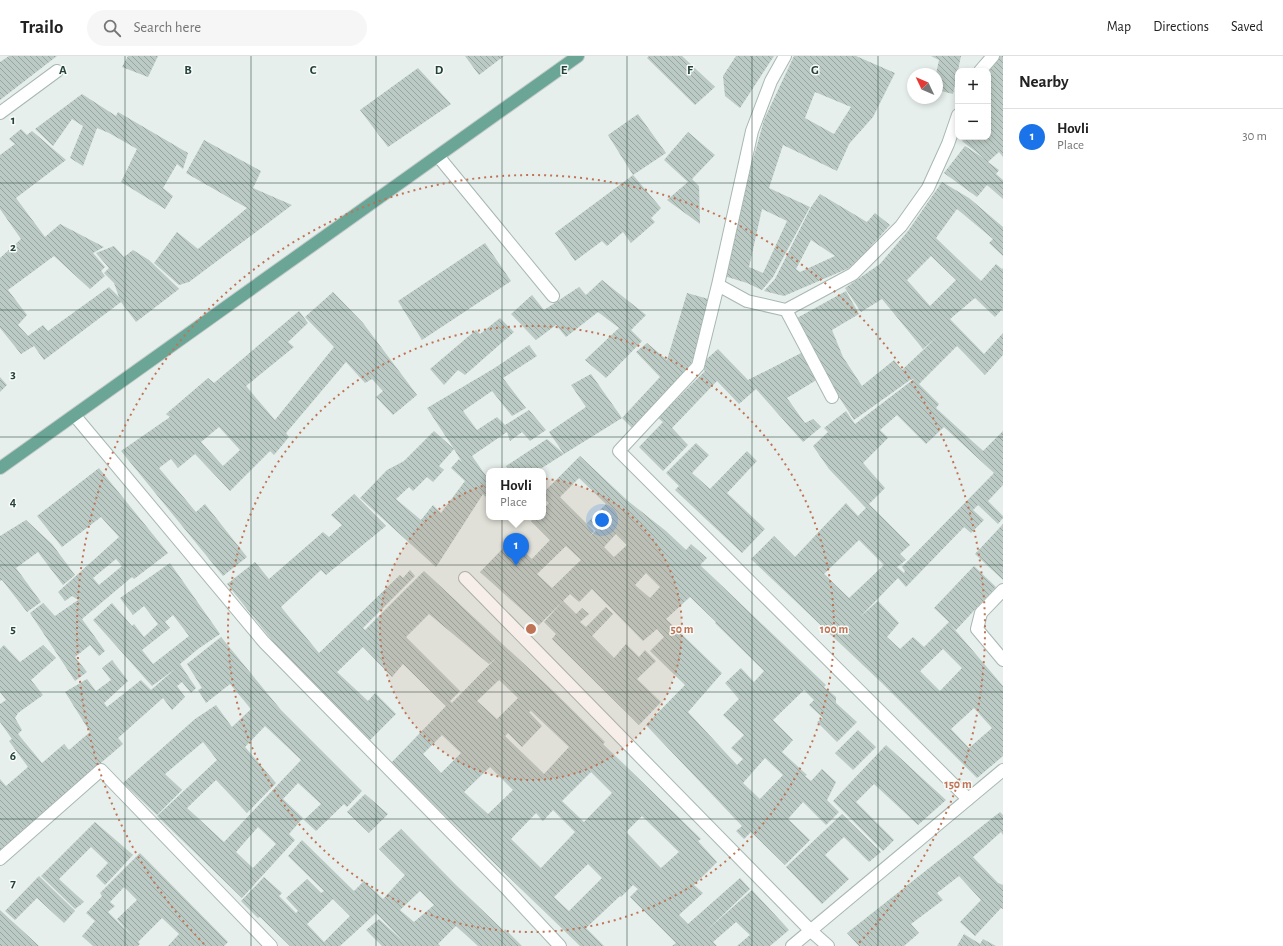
<!DOCTYPE html>
<meta charset="utf-8">
<style>
body{margin:0;font-family:"Alegreya Sans",sans-serif;background:#f6f6f6;color:#222}
.controls{position:absolute;right:12px;top:12px;display:grid;overflow:hidden;border-radius:8px;box-shadow:0 2px 6px #0003}
.controls button{width:36px;height:36px;display:grid;place-items:center;padding:0;border:0;border-bottom:1px solid #e0e0e0;background:#fff;color:#222;font:20px sans-serif}
.compass{position:absolute;left:907px;top:12px;width:36px;height:36px;border-radius:50%;background:#fff;box-shadow:0 2px 6px #0003;rotate:314deg}
.you{position:absolute;left:602px;top:464px;width:14px;height:14px;margin:-10px;border:3px solid #fff;border-radius:50%;background:#1a73e8;box-shadow:0 0 0 6px #1a73e833}
.badge{display:grid;place-items:center;width:26px;height:26px;border-radius:50%;background:#1a73e8;color:#fff;font-size:13px;font-weight:700}
.pin{position:absolute;translate:-50% -33px;filter:drop-shadow(0 1px 2px #0008)}
.pin::after{content:'';position:absolute;top:21px;width:14px;height:12px;background:inherit;clip-path:polygon(0 0,100% 0,50% 100%)}
.popup{position:absolute;left:486px;top:412px;width:60px;height:52px;box-sizing:border-box;display:grid;place-content:center;border-radius:8px;background:#fff;filter:drop-shadow(0 1px 3px #0005);font-size:13px;white-space:nowrap;color:#767676}
.popup b{font-size:15px;color:#222}
.popup::after{content:'';position:absolute;left:50%;top:100%;margin-left:-8px;border:8px solid transparent;border-top-color:#fff}
.list{margin:0;padding:0;list-style:none}
h2{display:flex;justify-content:space-between;align-items:center;height:52px;margin:0;padding:0 16px;font-size:17px}
h2 small{font-size:13px;font-weight:400;color:#767676}
.list li{display:grid;grid-template-columns:26px 1fr auto;gap:12px;align-items:center;box-sizing:border-box;height:56px;padding:0 16px;border-top:1px solid #e0e0e0}
.list b{display:block;font-size:15px;white-space:nowrap}
.list p{margin:0;font-size:13px;white-space:nowrap;color:#767676}
.list em{font-size:13px;font-style:normal;color:#767676}
.icon{flex:none;width:22px;height:22px;fill:none;stroke:currentColor;stroke-width:2;stroke-linecap:round;stroke-linejoin:round}
.map{position:relative;flex:none;width:1003px;height:890px;overflow:hidden}
header{display:flex;align-items:center;gap:24px;box-sizing:border-box;height:56px;padding:0 20px;background:#fff;border-bottom:1px solid #e0e0e0}
header strong{font-size:19px}
nav{display:flex;gap:22px;margin-inline-start:auto;font-size:14px}
.search{width:280px;height:36px;background:#f6f6f6;display:flex;align-items:center;gap:10px;box-sizing:border-box;padding:0 14px;border-radius:22px;color:#767676;font-size:15px}
main{display:flex}
aside{flex:1;background:#fff}
.map>svg:first-child{display:block}
</style>
<header>
<strong>Trailo</strong>
<div class="search"><svg class="icon" aria-label="search" viewBox="0 0 24 24"><circle cx="10" cy="10" r="6"/><path d="M15 15l6 6"/></svg>Search here</div>
<nav><a>Map</a><a>Directions</a><a>Saved</a></nav>
</header>
<main>
<div class="map">
<svg width="1003" height="890" viewBox="0 0 1003 890">
<defs>
<pattern id="building-back-hatch" width="6" height="6" patternUnits="userSpaceOnUse"><rect width="6" height="6" fill="#bbcac4"/><path d="M-1 5l2 2M0 0l6 6M5-1l2 2" fill="none" stroke="#98a6a0"/></pattern>
</defs>
<rect width="100%" height="100%" fill="#e6efeb"/>
<!-- building -->
<path fill="url(#building-back-hatch)" fill-rule="evenodd" d="M9 0H57L0 44V6Z
M128 0H158L148 21 122 11Z
M465 0H504L479 19Z
M649 0H682L715 31 695 49 647 2Z
M736 0H774L740 52 725 40 723 20Z
M794 0H856L895 17 873 61 849 88 837 115 783 89 769 132 810 151 773 221 762 234 747 227 721 219 764 64ZM815 36 851 51 834 78 805 62ZM762 153 787 165 763 217 749 211Z
M931 0H961L953 38 937 34 936 18 939 4Z
M1000 0H1003V101L999 96 988 106 999 114 996 118 1003 124V143L987 129 977 141 944 117 965 90 985 103 962 85 966 81H988V15H986Z
M418 12 451 48 388 91 360 54Z
M82 38 116 60 118 56 188 97 183 113 177 108 163 132 173 140 165 153 121 126 137 93 109 77 97 72 83 110 70 102 83 70 72 63 53 90 35 73Z
M638 58 666 97 633 119 661 152 651 162 655 166 631 187 623 176 607 190 602 185 575 205 555 177 633 119 608 79Z
M21 73 27 79 32 75 66 104 16 142 45 181 60 168 104 191 93 197 105 211 101 215 105 220 90 233 54 200 8 234 27 259 18 269 28 280 43 269 48 275 109 231 119 241 114 227 104 217 109 212 96 197 114 190 124 201 133 194 149 204 179 233 136 266 121 246 44 304 34 290 21 298 0 272V202L21 183 0 153V99L15 88 9 83Z
M688 76 715 99 692 123 699 130 700 168 667 144 688 126 664 104Z
M204 84 261 115 253 132 292 149 189 226 179 229 154 207 177 176 198 193 247 152 186 117Z
M942 126 969 142 1003 171V200L989 187 993 183 957 153 936 182 981 225 996 208 1002 213 1003 212V252L995 261 975 242 950 263 984 298 1003 277V299L985 319 957 290 919 328 939 348 936 352 983 395 1003 375V429L988 445 1003 460V462L998 468 978 449 973 454 984 464 971 477 964 471 906 531 898 522 860 561 878 545 899 567 887 581 900 593 913 581 924 591 949 566 934 552 974 510 996 531 956 574 950 568 1003 630V700L977 722 884 629 751 503 774 480 795 501 846 447 858 460 866 452 829 413 813 390 828 376 824 372 846 355 855 368 914 323 910 324 854 364 820 312 797 262 846 235 859 258 832 274 843 301 862 330 894 304 902 314 939 279 923 293 882 243 861 256 845 232 880 208 908 175ZM931 200 956 224 930 250 907 224ZM897 359 926 388 944 371 994 417 902 511 905 515 904 517 897 511 906 504 900 498 910 489 869 448 885 432 863 407 888 382 880 374ZM859 484 884 509 849 542 824 518ZM943 593 962 612 940 635 920 615ZM974 652 992 672 969 692 951 673Z
M820 138 867 166 875 157 890 169 871 190H872L849 212 784 240 764 235 775 223 811 151ZM811 184 835 200 800 216 796 213Z
M485 187 511 225 422 284 398 245Z
M602 224 646 259 631 274 642 285 606 322 585 304 619 272 598 256 566 281 556 269 536 284 511 258 532 239 544 254 579 231 586 239Z
M333 236 363 267 417 339 393 359 376 341 383 335 372 323 365 327 346 306 286 377 289 381 274 399 270 395 230 435 195 398 178 412 171 403 159 412 196 456 205 448 247 501 223 520 121 395 170 361 166 358 208 322 214 327 299 255 308 267 288 286 294 291 246 330 275 364 334 291 305 261ZM219 371 240 394 223 410 201 386Z
M687 237 712 244 690 311 633 373 622 362 660 321 636 296 647 287 667 304Z
M500 262 514 276 465 319 458 314 444 329 430 313 476 274 480 278Z
M529 289 537 300 503 322 526 352 512 360 492 335 463 355 477 374 497 361 505 369 529 354 546 374 530 385 522 376 510 385 507 376 472 400 489 424V444L483 438 436 511 360 442 387 414 404 405 434 375 454 393 427 352 493 313ZM454 393 462 406 459 403 451 412 465 425 441 457 433 449 421 464 396 443 409 431 413 435 427 421 433 426 444 414 439 410Z
M718 293 748 324 805 295 818 323 787 342 805 367 813 363 821 371 803 386 756 333 739 348 717 325 672 372 688 389 663 415 639 391 663 366 658 362 705 315 700 309Z
M591 318 622 362 564 398 537 415H506L509 413 506 410 547 383 564 398 549 376 586 351 571 329Z
M0 321 7 329 0 336Z
M696 387 709 399 692 417 710 433 747 395 757 405 727 437 765 473 742 497 675 434 679 430 666 417Z
M580 400 628 445 666 475 686 494 691 488 707 502 700 509 826 629 824 631 836 641V647L857 666 837 686 817 666 823 662 809 649 814 644 804 634 773 664 793 684 782 696 807 719 805 720 811 725 822 713 836 726 827 744 839 756 826 769 803 746 788 763 810 784 785 809 751 776 744 783 736 775 742 770 646 669 685 629 650 595 664 581 657 573 643 585 592 533 579 546 570 538 539 569 480 516 511 484 532 503 550 484 531 465 535 461H543V453L549 447 543 441V437ZM579 422 606 448 587 467 596 475 590 480 594 475 560 441ZM616 478 627 489 614 501 604 491ZM566 490 581 504 552 532 537 518ZM646 517 660 531 650 542 635 529ZM690 541 716 566 715 567 764 615 754 626 741 612 725 627 739 643 723 659 744 679 731 692 743 703 737 709 688 656 722 617 666 563ZM765 702 783 719 760 743 743 727Z
M99 412 168 497 134 523 132 521 82 563 105 595 99 600 90 589 75 601 87 616 75 625 30 557 43 547 55 560 78 544 72 540 65 545 58 536 119 481 101 461 62 491 37 460ZM116 503 122 510 99 529 93 522Z
M354 438 386 470 326 519 321 514 281 551 319 597 400 519 403 522 410 514 415 520 363 572 365 574 424 515 551 633 605 686 603 688 701 783 698 785 717 806 694 829 703 837 679 859 688 868 740 822 750 833 706 875 752 834 789 874 770 890H737L750 879 736 866 713 886 717 890H672L676 887 630 841 638 833 633 829 621 841 620 840 586 872 604 890H580L391 707 446 650 403 608 392 621 363 591 337 616 368 645 375 637 396 658 370 684 310 626 279 593 227 528 255 506 269 523 323 476 329 481 342 469 331 459ZM429 558 489 608 497 601 452 647 450 645 460 635 406 581ZM499 624 518 642 497 663 477 645ZM531 655 569 691 544 718 505 680 508 677 522 691 542 670 529 656ZM442 679 461 697 441 717 423 698ZM490 711 513 734 488 758 464 736ZM591 716 612 737 584 766 562 745ZM553 754 575 776 541 812 511 783 536 757 543 765ZM642 760 679 796 661 812 626 776ZM588 808 602 822 569 855 554 841Z
M26 464 52 488 75 519 63 529 38 496 16 512 41 546 27 556 2 524 0 525V480Z
M1003 468V524L975 498Z
M170 507 220 578 198 593 180 608 196 632 191 637 182 626 177 630 185 641 172 654 163 642 118 682 123 688 89 717 0 800V723L6 730 28 711 9 685 12 683 0 666V648L6 644 0 636V593L4 589 20 606 43 589 56 602 31 624 43 639 18 657 15 662 22 674 18 678 42 707 64 688 69 694 90 676 65 636 87 623 96 635 111 624 102 612 112 604 128 625 104 647 107 651 141 624 151 634 175 613 152 630 93 564 112 547 132 570 134 568 144 581 158 568 144 550 133 559 120 542ZM173 559 189 580 153 608 142 594 170 572 165 566Z
M563 545 576 558 582 552 589 558 580 566 586 571 606 551 613 558 592 580 614 602 626 588 639 601 645 594 656 605 637 623 661 646 639 669 552 583 556 578 544 566Z
M221 581 281 654 362 735 347 751 344 748 316 775 304 764 321 748 298 727 283 743 303 762 289 778 295 784 242 842 157 760 217 704 203 686 165 718 182 734 157 759 123 727 195 663 216 649 232 671 251 653 230 628 206 647 198 634 202 632 187 608ZM265 670 301 704 224 786 187 752 216 724 247 757 276 727 245 691ZM258 771 276 788 253 812 236 796Z
M858 674 876 691 853 714 835 697Z
M886 689 946 744 918 769 874 728 856 746 894 784 883 795 833 745Z
M365 738 388 758 369 777 347 756Z
M1000 756 1003 759V779L1001 776 973 801 998 827 1003 829V853L1001 852 975 880 960 866 981 844 959 820 937 837 943 844 911 868 919 877 904 890H859L847 877Z
M842 758 881 796 869 806 844 781 825 799 849 823 822 848 786 811Z
M95 766 133 799 105 829 96 820 108 807 91 791 59 823 84 846 75 853 41 820Z
M401 773 456 829 504 875 505 873 522 890H478L456 870 438 888 440 890H382L366 874 379 863 405 887 376 857 340 890H290L260 861 258 862 241 845 264 821 282 837 279 840 296 857 298 855 286 842 307 823 321 837 324 835 288 800 302 784 354 835 364 825 383 843 405 819 379 793ZM420 835 434 849 414 866 400 854ZM333 843 350 860 324 886 307 868Z
M140 797 228 886 224 890H168L179 878 162 862 138 886 140 888 138 890H93L82 880 95 865 86 857 102 840 100 837ZM124 831 137 844 117 863 133 881 108 856 115 850 110 846Z
M39 820 75 855 64 867 37 842 15 864 5 855Z
M0 854 39 890H0Z
M964 878 980 888 983 883 996 890H957Z"/>
<g fill="none" stroke-linecap="round" stroke-linejoin="round">
<!-- minor casing -->
<g stroke="#a8b8b2" stroke-width="14">
<path id="minor" d="M785 0 771 25 752 75 718 229 698 310 619 395 968 743
M980 15 993 0
M0 57 57 15
M438 100 553 240
M718 229 747 245 786 254 853 218 901 170 928 132 948 88 958 59
M786 254 832 341
M75 360 264 586 505 831 560 890
M465 522 811 875 828 890
M1003 534 981 557 977 573 1003 604
M0 803 101 714 271 890"/>
</g>
<!-- tertiary casing -->
<g stroke="#a8b8b2" stroke-width="14">
<path id="tertiary" d="M792 890 1003 714"/>
</g>
<!-- primary casing -->
<g stroke="#c2cac8" stroke-width="14">
<path id="primary" d="M0 412 578 0"/>
</g>
<!-- minor -->
<use href="#minor" stroke="#fff" stroke-width="12"/>
<!-- tertiary -->
<use href="#tertiary" stroke="#fff" stroke-width="12"/>
<!-- primary -->
<use href="#primary" stroke="#6aa596" stroke-width="12"/>
</g>
<!-- grid -->
<path fill="none" stroke="#24423a" stroke-width="1" stroke-opacity="0.55" d="M125 0V890M251 0V890M376 0V890M502 0V890M627 0V890M752 0V890M878 0V890M0 127H1003M0 254H1003M0 381H1003M0 509H1003M0 636H1003M0 763H1003"/>
<!-- distance rings -->
<circle cx="531" cy="573" r="151" fill="#c07456" fill-opacity=".12"/>
<g fill="none" stroke="#c07456" stroke-width="2" stroke-dasharray="2 4">
<circle cx="531" cy="573" r="151"/>
<circle cx="531" cy="573" r="303"/>
<path d="M204 888A454 454 0 1 1 858 888"/>
</g>
<g font-size="13" text-anchor="middle" font-weight="bold" fill="#24423a" stroke="#f7fbf9" stroke-width="3" stroke-linejoin="round" paint-order="stroke">
<text x="63" y="18">A</text>
<text x="188" y="18">B</text>
<text x="313" y="18">C</text>
<text x="439" y="18">D</text>
<text x="564" y="18">E</text>
<text x="690" y="18">F</text>
<text x="815" y="18">G</text>
<text x="13" y="68">1</text>
<text x="13" y="195">2</text>
<text x="13" y="322">3</text>
<text x="13" y="450">4</text>
<text x="13" y="577">5</text>
<text x="13" y="704">6</text>
<text x="13" y="831">7</text>
</g>
<circle cx="531" cy="573" r="6" fill="#c07456" stroke="#f7fbf9" stroke-width="2"/>
<g font-size="12" text-anchor="middle" font-weight="bold" fill="#c07456" stroke="#f7fbf9" stroke-width="3" stroke-linejoin="round" paint-order="stroke">
<text x="682" y="577">50 m</text>
<text x="834" y="577">100 m</text>
<text x="958" y="732">150 m</text>
</g>
</svg>
<div class="controls">
<button>+</button>
<button>−</button>
</div>
<svg class="compass" viewBox="-18 -18 36 36"><path d="M0-13l5 13h-10z" fill="#e53935"/><path d="M0 13l5-13h-10z" fill="#767676"/></svg>
<div class="you"></div>
<div class="pin badge" style="left:516px;top:510px">1</div>
<div class="popup"><b>Hovli</b>Place</div>
</div>
<aside>
<h2>Nearby<small></small></h2>
<ul class="list">
<li><span class="badge">1</span><div><b>Hovli</b><p>Place</p></div><em>30 m</em></li>
</ul>
</aside>
</main>
